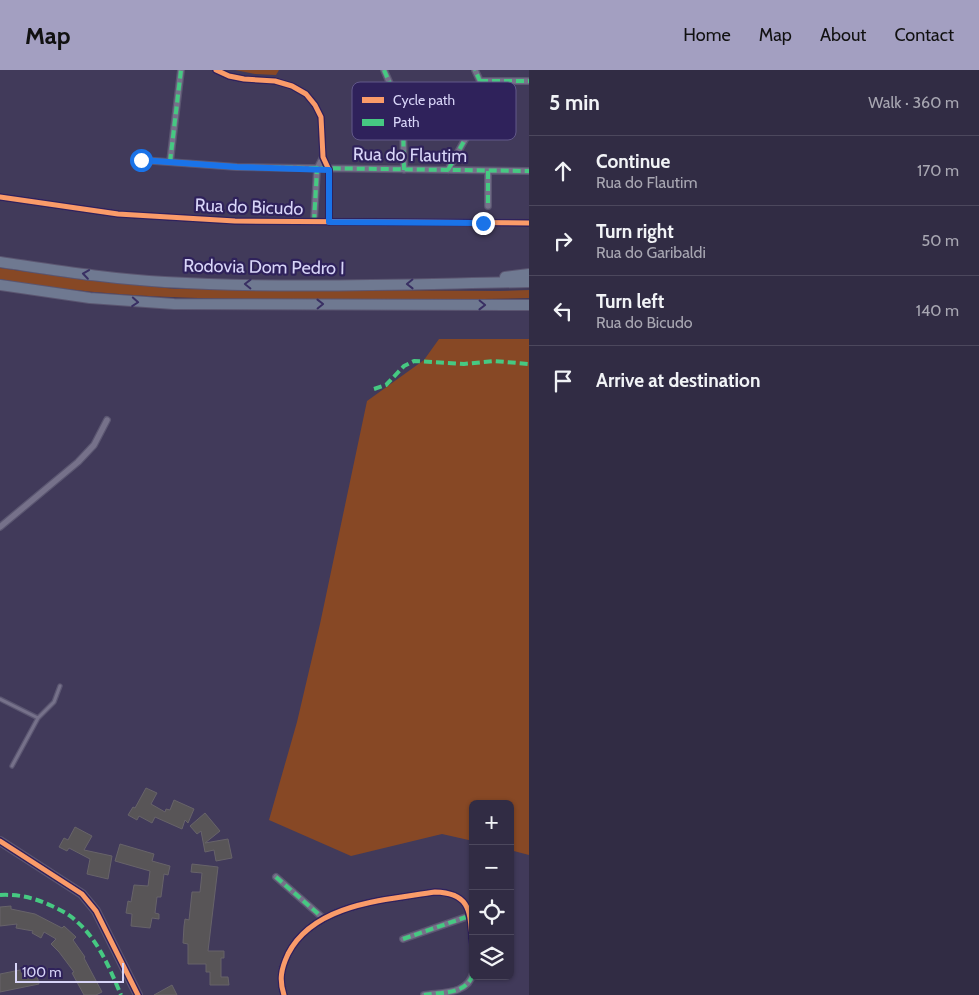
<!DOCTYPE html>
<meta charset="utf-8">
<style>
body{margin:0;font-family:Cabin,sans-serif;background:#3d384f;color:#f1f3f6}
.controls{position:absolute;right:15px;bottom:15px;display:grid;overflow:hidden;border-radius:8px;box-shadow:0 1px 4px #0004}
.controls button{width:45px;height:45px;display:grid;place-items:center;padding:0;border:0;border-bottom:1px solid #4c485d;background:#312c44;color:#f1f3f6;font:25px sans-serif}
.scale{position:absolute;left:15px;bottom:12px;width:109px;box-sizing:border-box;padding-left:5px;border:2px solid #d8d5f8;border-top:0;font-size:14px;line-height:18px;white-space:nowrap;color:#d8d5f8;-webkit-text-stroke:4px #2f225b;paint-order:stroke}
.stop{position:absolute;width:15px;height:15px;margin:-11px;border:4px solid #1a73e8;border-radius:50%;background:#fff}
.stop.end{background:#1a73e8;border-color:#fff;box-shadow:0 1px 5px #0008}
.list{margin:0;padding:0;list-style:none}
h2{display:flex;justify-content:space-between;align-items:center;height:65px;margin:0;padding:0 20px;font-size:21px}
h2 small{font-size:16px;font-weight:400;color:#a8a7b2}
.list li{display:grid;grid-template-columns:32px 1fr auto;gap:15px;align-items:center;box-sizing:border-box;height:70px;padding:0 20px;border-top:1px solid #4c485d}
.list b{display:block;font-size:19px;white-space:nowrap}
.list p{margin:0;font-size:16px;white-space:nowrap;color:#a8a7b2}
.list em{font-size:16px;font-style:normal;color:#a8a7b2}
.icon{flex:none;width:28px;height:28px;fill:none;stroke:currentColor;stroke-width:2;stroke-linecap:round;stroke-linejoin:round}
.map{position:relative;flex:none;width:529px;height:925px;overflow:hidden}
header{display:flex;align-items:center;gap:30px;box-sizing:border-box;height:70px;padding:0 25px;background:#a39fc1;color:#111}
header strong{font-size:24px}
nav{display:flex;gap:28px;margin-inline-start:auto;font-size:18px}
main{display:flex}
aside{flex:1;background:#312c44}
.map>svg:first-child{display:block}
</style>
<header>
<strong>Map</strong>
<nav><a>Home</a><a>Map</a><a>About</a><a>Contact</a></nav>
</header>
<main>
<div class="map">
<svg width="529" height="925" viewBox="0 0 529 925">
<rect width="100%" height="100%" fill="#413a5a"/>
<!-- green -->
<path fill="#874825" d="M235 0H279L276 5 255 4Z
M0 198 84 210 176 219 499 221 529 220V228C434 230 340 231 245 229 162 228 82 224 0 209Z
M439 269H529V785L510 780V734H473V771L442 764 351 786 269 750 297 652 320 554 367 331 424 290Z"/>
<!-- building -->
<path fill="#585557" stroke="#676369" d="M146 718 157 723 151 734 165 742 166 739 170 740 174 730 194 739 188 753 185 750 182 759 155 747 152 753 139 746 137 750 128 745 133 737 135 738Z
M205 743 220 761 205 773 228 769 232 788 216 791 214 780 205 782 201 761 197 764 190 756Z
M75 757 92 766 84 780 112 786 108 809 87 804 90 789 69 778 67 781 59 777 64 768 68 770Z
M120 774 154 784 152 791 170 796 168 805 164 804 161 827H157L155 843 159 844V849L152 848 150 858 131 856 132 844 126 843 128 831 131 832 134 815 148 816 150 801 115 791Z
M192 794 218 797 208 881H224V888H221V907H228L229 915H210V902H206V894H188V874L183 873 184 856 185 849 189 850 192 822H200L202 803 191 802Z
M11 836V839L35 844 62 858 64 856 76 867 73 870 85 887 84 888 102 922 96 925H84L72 903 74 902 59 882 51 874 56 869 44 862 41 868 32 863 33 861 16 858 17 854 0 856V837Z
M29 897 31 903 36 902 39 914 0 922V904L25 899 23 903Z
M172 915 177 925H154Z"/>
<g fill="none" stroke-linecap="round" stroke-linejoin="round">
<!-- lane casing -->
<g stroke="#5b5671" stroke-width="5.5">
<path id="lane" d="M0 629 38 648 12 696
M38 648 54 632 60 616"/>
</g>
<!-- street casing -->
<g stroke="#5b5671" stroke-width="8">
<path id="street" d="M216 0 229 6 244 9 275 11 292 16 306 24 315 35 321 47 323 87 329 100V152
M384 0 398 32 403 53 404 100
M480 11H529
M141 90 237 97 529 101
M170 92 181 0
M448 100 477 48 480 11 475 0
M488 101V136
M0 127 118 144 235 151 529 153
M314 152 317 99 323 87
M0 457 78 392 94 375 107 350
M276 807 323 848
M403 869 469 846
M284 925C279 910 281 899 288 884 314 833 386 830 435 822 475 823 469 847 473 878
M424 925C441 922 468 925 473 903"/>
</g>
<!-- secondary casing -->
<g stroke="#5b5671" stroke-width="10">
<path id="secondary" d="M0 771 82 824 96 841 138 925"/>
</g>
<!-- highway casing -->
<g stroke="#5b5671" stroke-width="12">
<path id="highway" d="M0 192C55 200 110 209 165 212 286 219 408 214 529 212
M505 207 529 204
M0 215 90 228 174 234 529 235"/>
</g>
<!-- lane -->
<use href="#lane" stroke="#76718a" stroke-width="3"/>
<!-- street -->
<use href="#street" stroke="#76718a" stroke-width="5.5"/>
<!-- secondary -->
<use href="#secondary" stroke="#76718a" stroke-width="8"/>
<!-- highway -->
<use href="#highway" stroke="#6f7991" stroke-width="10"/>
<!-- quiet -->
<path stroke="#46c982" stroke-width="4" stroke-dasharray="8 4" stroke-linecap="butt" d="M384 0 398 32 403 53 404 100
M480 11H529
M141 90 237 97 529 101
M170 92 181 0
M448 100 477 48 480 11 475 0
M488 101V136
M314 152 317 99 319 95
M374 319 386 315 404 296 414 291 464 294 494 291 529 294
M276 807 323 848
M0 825C19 824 35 828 52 836 60 840 69 844 75 850 98 869 110 899 121 925
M403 869 469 846
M424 925C441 922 468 925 473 903"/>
<!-- cycleway casing -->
<g stroke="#2f225b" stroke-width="8">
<path id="cycleway" d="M216 0 229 6 244 9 275 11 292 16 306 24 315 35 321 47 323 87 329 100V152
M0 127 118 144 235 151 529 153
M0 771 82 824 96 841 138 925
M284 925C279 910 281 899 288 884 314 833 386 830 435 822 475 823 469 847 473 878"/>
</g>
<!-- cycleway -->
<use href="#cycleway" stroke="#fa9b69" stroke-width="5"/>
</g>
<!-- one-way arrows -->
<defs><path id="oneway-chevron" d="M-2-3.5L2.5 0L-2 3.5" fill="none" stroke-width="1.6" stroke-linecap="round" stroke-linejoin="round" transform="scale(1.25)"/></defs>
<g stroke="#392f63">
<use href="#oneway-chevron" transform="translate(86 204) rotate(-172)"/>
<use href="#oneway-chevron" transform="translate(248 214) rotate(-179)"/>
<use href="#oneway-chevron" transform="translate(410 214) rotate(179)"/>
<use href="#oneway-chevron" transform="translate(135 232) rotate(4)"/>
<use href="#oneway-chevron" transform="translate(320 234) rotate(-1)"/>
<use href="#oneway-chevron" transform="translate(482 235) rotate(1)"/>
</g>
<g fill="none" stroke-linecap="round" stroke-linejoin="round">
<!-- route -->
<path stroke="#1a73e8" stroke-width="6" d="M141 90 237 97 329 100V152L483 153"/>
</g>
<g text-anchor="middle" stroke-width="4.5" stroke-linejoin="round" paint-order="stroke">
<!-- street labels -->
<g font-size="18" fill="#d8d5f8" stroke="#2f225b">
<text transform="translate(410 85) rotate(1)" y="6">Rua do Flautim</text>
<text transform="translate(249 137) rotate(2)" y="6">Rua do Bicudo</text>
<text transform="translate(264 197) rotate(1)" y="6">Rodovia Dom Pedro I</text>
</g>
</g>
<!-- legend -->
<rect x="352" y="12" width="164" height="58" rx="8" fill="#2f225b" stroke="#62588a" stroke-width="1"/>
<rect x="362" y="27" width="22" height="6" fill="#fa9b69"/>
<rect x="362" y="49" width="22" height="7" fill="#46c982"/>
<g font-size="14" fill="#d8d5f8">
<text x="393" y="35">Cycle path</text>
<text x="393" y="57">Path</text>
</g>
</svg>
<div class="controls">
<button>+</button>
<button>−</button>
<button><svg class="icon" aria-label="locate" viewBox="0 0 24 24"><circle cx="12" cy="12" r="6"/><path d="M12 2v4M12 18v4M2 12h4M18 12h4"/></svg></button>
<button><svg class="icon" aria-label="layers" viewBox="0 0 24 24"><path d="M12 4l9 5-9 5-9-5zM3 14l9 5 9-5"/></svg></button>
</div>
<div class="scale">100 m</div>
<div class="stop" style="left:141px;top:90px"></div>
<div class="stop end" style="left:483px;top:153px"></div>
</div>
<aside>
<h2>5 min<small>Walk · 360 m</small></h2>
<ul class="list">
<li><svg class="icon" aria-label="ahead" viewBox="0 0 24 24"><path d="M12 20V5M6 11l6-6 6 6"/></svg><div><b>Continue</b><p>Rua do Flautim</p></div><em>170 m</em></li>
<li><svg class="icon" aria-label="right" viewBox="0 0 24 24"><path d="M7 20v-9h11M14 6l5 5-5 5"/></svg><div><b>Turn right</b><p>Rua do Garibaldi</p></div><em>50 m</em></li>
<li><svg class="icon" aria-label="left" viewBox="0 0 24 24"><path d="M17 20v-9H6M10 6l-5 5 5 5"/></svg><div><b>Turn left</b><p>Rua do Bicudo</p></div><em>140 m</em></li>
<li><svg class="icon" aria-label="arrive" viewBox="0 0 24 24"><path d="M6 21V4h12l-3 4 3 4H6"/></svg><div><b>Arrive at destination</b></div></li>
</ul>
</aside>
</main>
